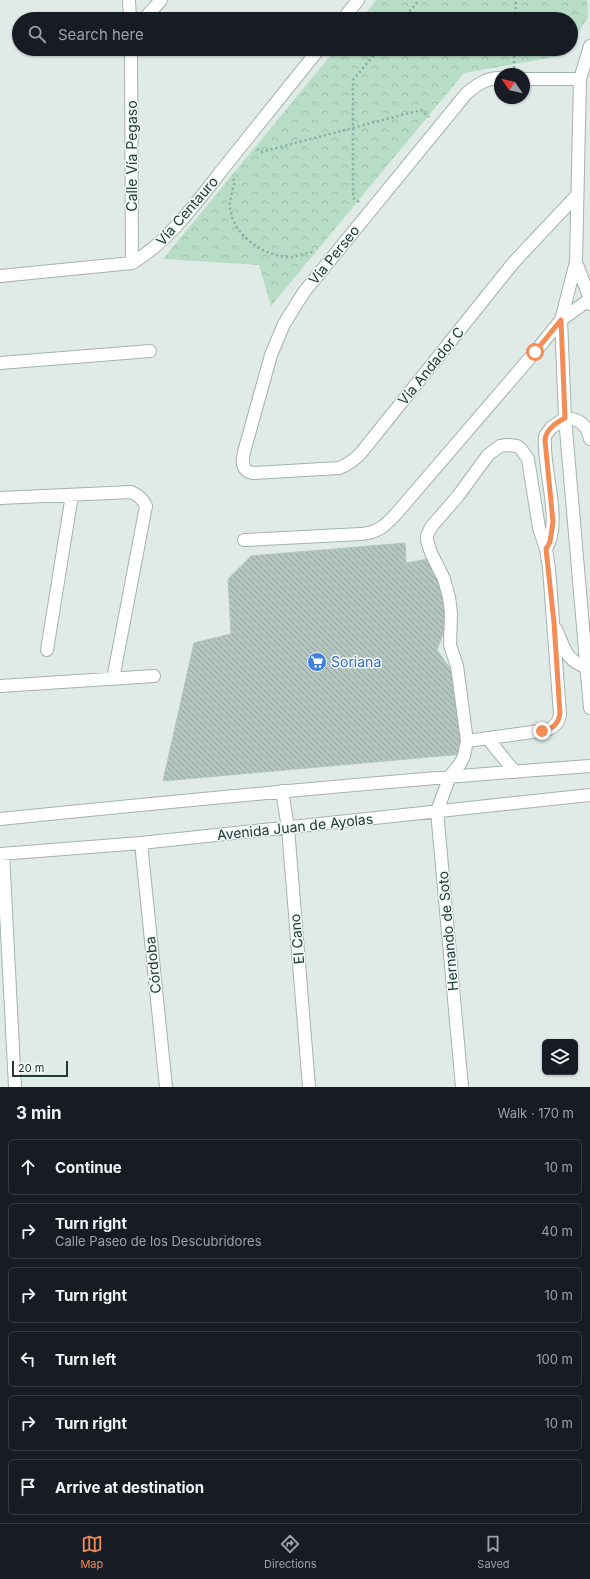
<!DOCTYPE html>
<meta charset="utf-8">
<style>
body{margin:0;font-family:Inter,sans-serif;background:#20242c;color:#f1f3f6}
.controls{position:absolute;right:12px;bottom:12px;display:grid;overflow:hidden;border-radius:6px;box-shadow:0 1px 3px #0004}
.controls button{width:36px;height:36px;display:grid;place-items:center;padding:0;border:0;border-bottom:1px solid #363941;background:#171b24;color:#f1f3f6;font:20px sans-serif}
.compass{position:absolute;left:494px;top:68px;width:36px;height:36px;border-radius:50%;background:#171b24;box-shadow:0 1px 3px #0004;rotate:304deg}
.scale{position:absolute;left:12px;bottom:10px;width:56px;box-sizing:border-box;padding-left:4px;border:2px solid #203b37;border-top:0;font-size:11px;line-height:14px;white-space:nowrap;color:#203b37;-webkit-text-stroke:3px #f0f8f5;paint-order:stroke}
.stop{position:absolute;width:12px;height:12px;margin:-9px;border:3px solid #f48c55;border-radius:50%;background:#fff}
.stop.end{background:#f48c55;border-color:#fff;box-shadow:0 1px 4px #0008}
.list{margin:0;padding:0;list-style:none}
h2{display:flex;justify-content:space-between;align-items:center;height:52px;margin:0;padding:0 16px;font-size:17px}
h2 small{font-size:13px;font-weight:400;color:#9ea1a6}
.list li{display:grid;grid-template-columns:26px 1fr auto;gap:12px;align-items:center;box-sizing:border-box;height:56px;margin:0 8px 8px;padding:0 8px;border:1px solid #363941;border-radius:6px}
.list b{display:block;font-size:15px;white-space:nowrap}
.list p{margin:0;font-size:13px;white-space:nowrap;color:#9ea1a6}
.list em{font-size:13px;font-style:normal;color:#9ea1a6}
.icon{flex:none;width:22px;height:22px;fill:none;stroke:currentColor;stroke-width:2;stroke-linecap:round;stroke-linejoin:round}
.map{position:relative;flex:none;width:590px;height:1087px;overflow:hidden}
.search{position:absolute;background:#171b24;box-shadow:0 1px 3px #0004;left:12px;right:12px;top:12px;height:44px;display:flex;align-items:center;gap:10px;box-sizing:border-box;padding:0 14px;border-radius:22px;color:#9ea1a6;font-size:15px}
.sheet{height:436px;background:#171b24}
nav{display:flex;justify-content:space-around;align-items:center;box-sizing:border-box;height:56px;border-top:1px solid #363941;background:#171b24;font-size:11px;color:#9ea1a6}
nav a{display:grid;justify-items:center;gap:2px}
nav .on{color:#f48c55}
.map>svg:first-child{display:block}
</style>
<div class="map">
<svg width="590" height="1087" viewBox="0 0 590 1087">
<defs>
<pattern id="park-crowns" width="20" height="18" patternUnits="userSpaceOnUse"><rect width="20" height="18" fill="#b8ddc6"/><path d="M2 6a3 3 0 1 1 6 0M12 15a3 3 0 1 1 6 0" fill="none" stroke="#9ebfab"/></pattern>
<pattern id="building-back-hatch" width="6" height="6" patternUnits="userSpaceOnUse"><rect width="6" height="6" fill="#b5c6c0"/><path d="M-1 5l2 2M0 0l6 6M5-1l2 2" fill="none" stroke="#93a29d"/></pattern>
</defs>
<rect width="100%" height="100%" fill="#e0ebe7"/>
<!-- park -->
<path fill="url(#park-crowns)" d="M376 0H587L588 17 571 45V19H361Z
M336 49H568L565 55 464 73 271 306 259 265 163 259Z"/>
<!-- building -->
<path fill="url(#building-back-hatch)" stroke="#b2c5bf" d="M405 543 406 563 428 559 446 596V626L437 650 454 674 463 754 163 781 194 643 231 634 228 579 251 556Z"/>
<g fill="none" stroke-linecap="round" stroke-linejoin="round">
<!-- minor casing -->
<g stroke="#a3b3af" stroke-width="14">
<path id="minor" d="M129 0 130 19
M144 19 161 0
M343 19 358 0
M590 46 580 79 576 262 561 320 565 418 590 708
M131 49 132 263
M500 78C486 78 476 85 466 94L304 292 284 324 271 355 244 452C242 462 241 471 253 473L339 468C348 465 354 460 361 453L514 262 577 195
M524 79H580
M576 262 590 299V304
M0 276 132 263C170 241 199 199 226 165 257 126 288 88 319 49
M0 363 150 351
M0 498 131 492C138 495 143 499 146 506L113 679
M244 540 361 534C377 533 385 526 396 514L535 352 561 320 590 299
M546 549C563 521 542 469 545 436L551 428 565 418C579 419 587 424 590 439
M556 629C564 647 566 661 586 667
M47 650 72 495
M0 686 154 676
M488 739 515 772
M282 791 288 828 309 1087
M0 819C197 799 393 780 590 766
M141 843 166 1087
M0 854 141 843 590 795
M3 854 15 1087
M462 1087 437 811 450 776 460 764 464 756 467 741 547 730C555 727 559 722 560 714L549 568 546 549 539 528 528 459 521 449 517 446 507 445 500 446 488 455 458 496 431 527 427 536V540L431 553 444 579 449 597 451 613 450 645 457 666 467 741"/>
</g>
<!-- path -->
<path stroke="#80afa5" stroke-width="2.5" stroke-dasharray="2 3" stroke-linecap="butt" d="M403 19 419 0
M515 19 516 0
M514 68V49
M257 149 261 152 421 110 429 117
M233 179 235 181C232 192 228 203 231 214 238 239 266 257 291 257 297 256 305 253 312 252L315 254
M359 202 353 198V80L379 49"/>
<!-- minor -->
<use href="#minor" stroke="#fff" stroke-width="12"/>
</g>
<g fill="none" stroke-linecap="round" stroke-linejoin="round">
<!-- route -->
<path stroke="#f48c55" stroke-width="5" d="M535 352 561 320 565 418C556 423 546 429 545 440L553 522 550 542 546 549 554 622 560 714C558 725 552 729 542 731"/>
</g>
<!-- icons -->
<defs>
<g id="supermarket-disc" transform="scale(1)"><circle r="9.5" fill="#3f7fe0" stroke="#f0f8f5"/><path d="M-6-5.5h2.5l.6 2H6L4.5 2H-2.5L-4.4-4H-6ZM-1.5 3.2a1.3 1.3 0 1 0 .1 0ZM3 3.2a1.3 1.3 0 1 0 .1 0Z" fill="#fff"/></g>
</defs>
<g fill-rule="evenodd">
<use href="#supermarket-disc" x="317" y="662"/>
</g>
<g text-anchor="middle" stroke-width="3" stroke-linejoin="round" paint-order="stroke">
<!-- street labels -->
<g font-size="14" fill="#203b37" stroke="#f0f8f5">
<text transform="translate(132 156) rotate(-90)" y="5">Calle Vía Pegaso</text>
<text transform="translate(187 211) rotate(-49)" y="5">Vía Centauro</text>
<text transform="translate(334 255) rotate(-51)" y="5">Vía Perseo</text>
<text transform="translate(431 366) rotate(-51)" y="5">Vía Andador C</text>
<text transform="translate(295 827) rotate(-6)" y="5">Avenida Juan de Ayolas</text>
<text transform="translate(448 931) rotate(-95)" y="5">Hernando de Soto</text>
<text transform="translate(297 939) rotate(-95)" y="5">El Cano</text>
<text transform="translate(153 965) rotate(-96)" y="5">Córdoba</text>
</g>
<!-- shop labels -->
<g font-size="14" fill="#366cbe" stroke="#f0f8f5" text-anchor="start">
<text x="331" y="667">Soriana</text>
</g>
</g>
</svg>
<div class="controls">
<button><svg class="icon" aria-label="layers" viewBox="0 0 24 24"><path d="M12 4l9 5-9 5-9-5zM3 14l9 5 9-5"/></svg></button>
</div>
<svg class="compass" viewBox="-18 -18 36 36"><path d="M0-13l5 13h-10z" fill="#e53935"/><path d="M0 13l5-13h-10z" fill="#9ea1a6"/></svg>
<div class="scale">20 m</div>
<div class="stop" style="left:535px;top:352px"></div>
<div class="stop end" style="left:542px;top:731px"></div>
<div class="search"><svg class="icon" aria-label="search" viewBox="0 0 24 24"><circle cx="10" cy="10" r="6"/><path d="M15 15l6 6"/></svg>Search here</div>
</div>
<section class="sheet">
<h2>3 min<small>Walk · 170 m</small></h2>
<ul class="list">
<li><svg class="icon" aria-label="ahead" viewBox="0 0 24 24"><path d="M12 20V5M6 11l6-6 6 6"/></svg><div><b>Continue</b></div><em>10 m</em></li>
<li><svg class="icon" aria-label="right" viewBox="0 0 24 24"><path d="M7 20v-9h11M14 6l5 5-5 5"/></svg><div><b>Turn right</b><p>Calle Paseo de los Descubridores</p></div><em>40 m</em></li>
<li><svg class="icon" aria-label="right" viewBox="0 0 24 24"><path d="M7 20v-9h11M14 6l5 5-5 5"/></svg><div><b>Turn right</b></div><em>10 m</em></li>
<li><svg class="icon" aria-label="left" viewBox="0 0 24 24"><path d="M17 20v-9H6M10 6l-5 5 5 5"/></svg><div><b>Turn left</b></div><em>100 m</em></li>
<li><svg class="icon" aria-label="right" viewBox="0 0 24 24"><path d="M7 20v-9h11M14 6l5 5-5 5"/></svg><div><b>Turn right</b></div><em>10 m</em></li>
<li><svg class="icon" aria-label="arrive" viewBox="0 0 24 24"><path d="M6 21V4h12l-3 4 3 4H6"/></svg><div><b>Arrive at destination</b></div></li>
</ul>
</section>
<nav>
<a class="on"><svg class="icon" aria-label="map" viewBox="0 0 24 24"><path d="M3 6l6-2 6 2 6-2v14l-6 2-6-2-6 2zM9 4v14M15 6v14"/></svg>Map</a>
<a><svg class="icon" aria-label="directions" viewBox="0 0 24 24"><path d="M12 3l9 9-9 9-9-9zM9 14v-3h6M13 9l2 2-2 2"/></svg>Directions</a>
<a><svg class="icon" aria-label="saved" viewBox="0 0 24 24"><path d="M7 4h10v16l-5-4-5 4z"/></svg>Saved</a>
</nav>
